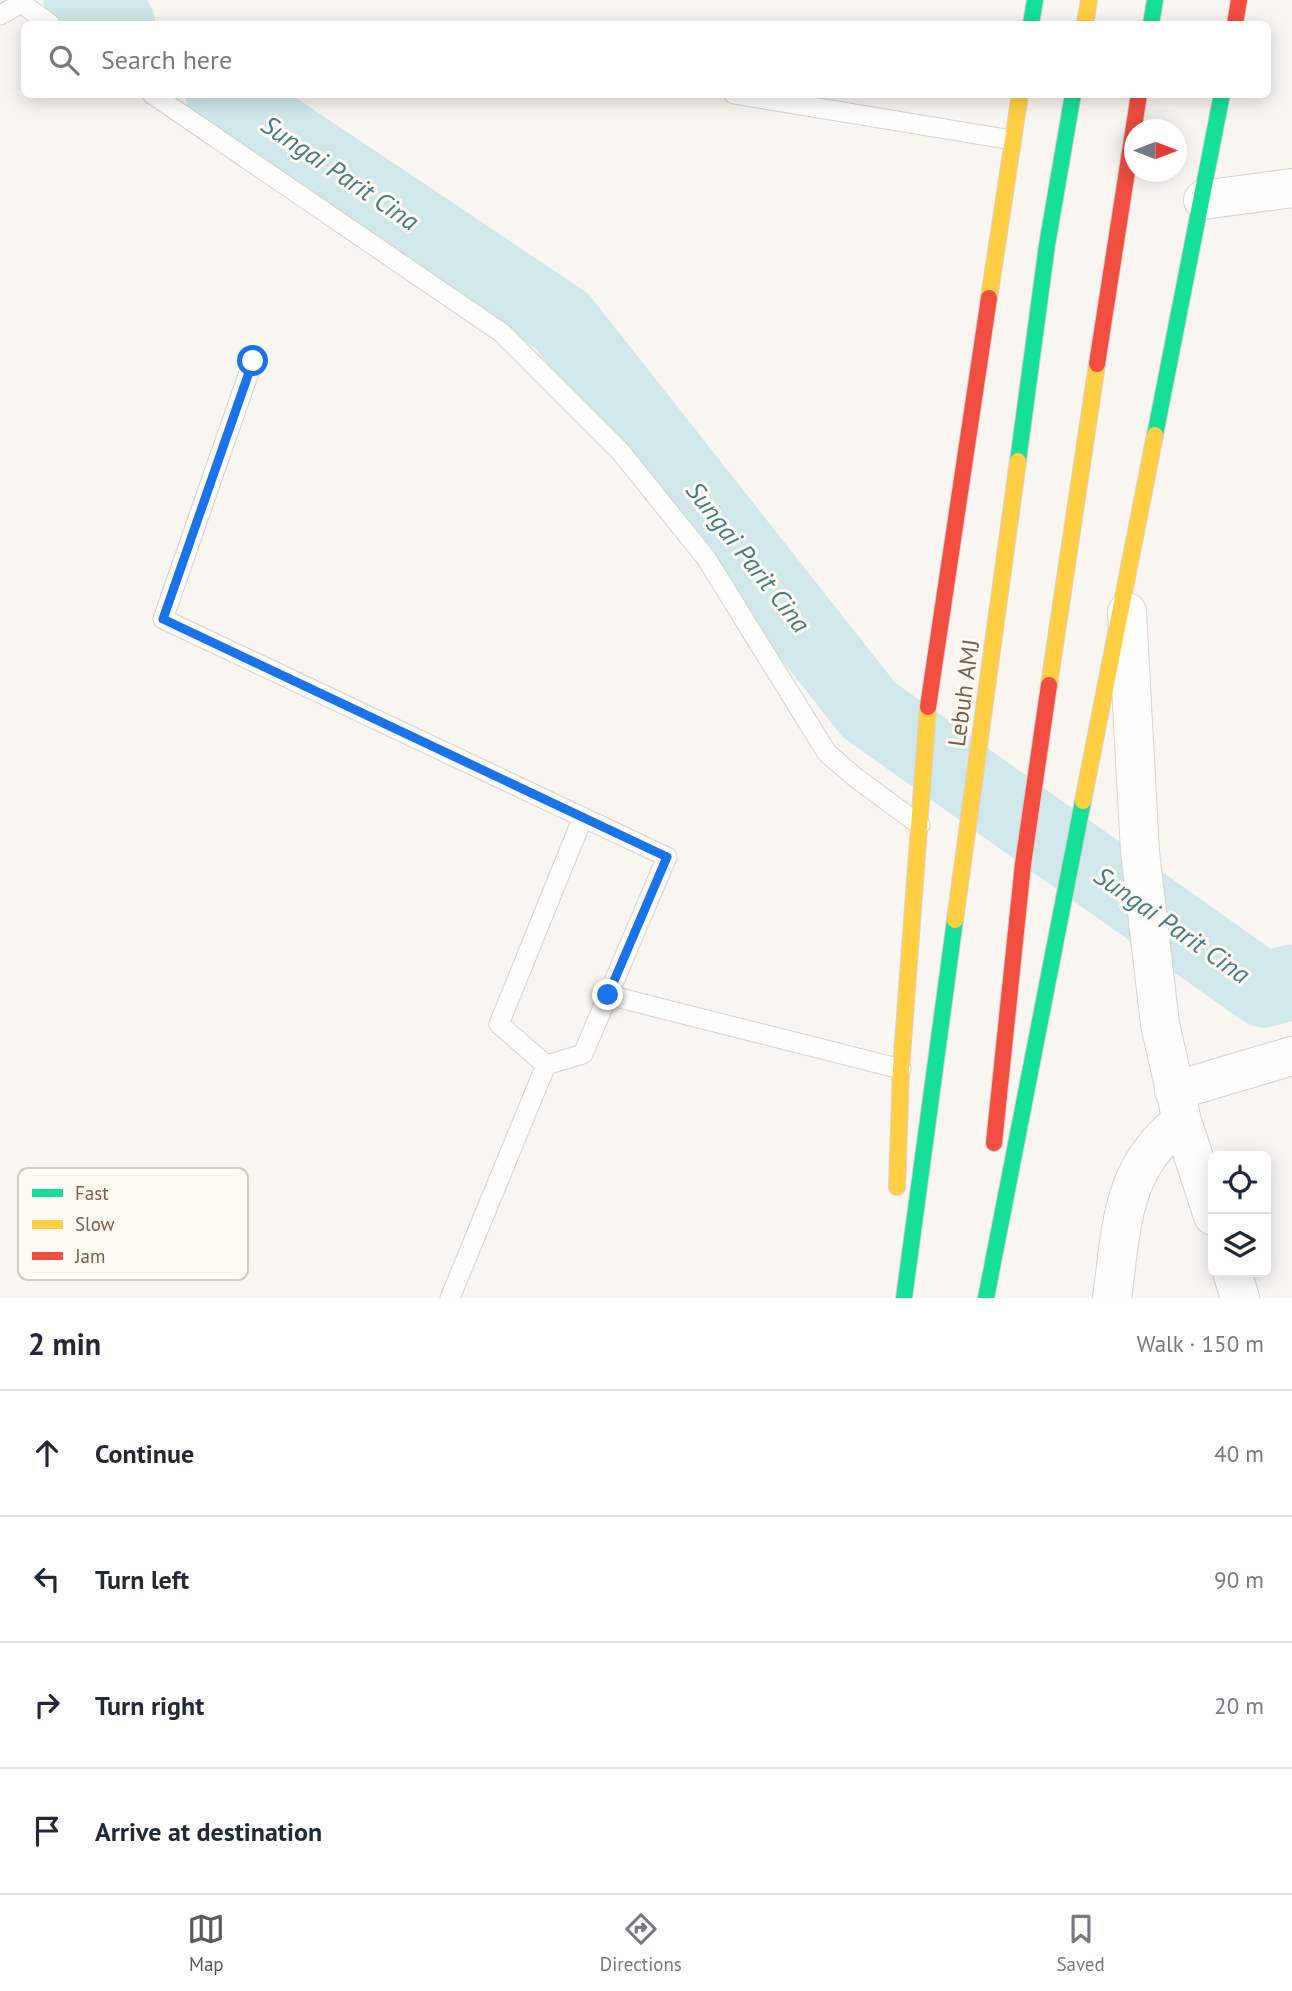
<!DOCTYPE html>
<meta charset="utf-8">
<style>
body{margin:0;font-family:"PT Sans",sans-serif;background:#f6f6f7;color:#1f2937}
.controls{position:absolute;right:21px;bottom:21px;display:grid;overflow:hidden;border-radius:10px;box-shadow:0 4px 18px #0003}
.controls button{width:63px;height:63px;display:grid;place-items:center;padding:0;border:0;border-bottom:2px solid #e0e1e3;background:#fff;color:#1f2937;font:35px sans-serif}
.compass{position:absolute;left:1124px;top:119px;width:63px;height:63px;border-radius:50%;background:#fff;box-shadow:0 4px 18px #0003;rotate:90deg}
.stop{position:absolute;width:21px;height:21px;margin:-16px;border:5px solid #1a73e8;border-radius:50%;background:#fff}
.stop.end{background:#1a73e8;border-color:#fff;box-shadow:0 2px 7px #0008}
.list{margin:0;padding:0;list-style:none}
h2{display:flex;justify-content:space-between;align-items:center;height:91px;margin:0;padding:0 28px;font-size:30px}
h2 small{font-size:23px;font-weight:400;color:#747a83}
.list li{display:grid;grid-template-columns:46px 1fr auto;gap:21px;align-items:center;box-sizing:border-box;height:126px;padding:0 28px;border-top:2px solid #e0e1e3}
.list b{display:block;font-size:26px;white-space:nowrap}
.list em{font-size:23px;font-style:normal;color:#747a83}
.icon{flex:none;width:38px;height:38px;fill:none;stroke:currentColor;stroke-width:2;stroke-linecap:round;stroke-linejoin:round}
.map{position:relative;flex:none;width:1292px;height:1298px;overflow:hidden}
.search{position:absolute;background:#fff;box-shadow:0 4px 18px #0003;left:21px;right:21px;top:21px;height:77px;display:flex;align-items:center;gap:18px;box-sizing:border-box;padding:0 24px;border-radius:10px;color:#747a83;font-size:26px}
.sheet{height:595px;background:#fff}
nav{display:flex;justify-content:space-around;align-items:center;box-sizing:border-box;height:98px;border-top:2px solid #e0e1e3;background:#fff;font-size:19px;color:#747a83}
nav a{display:grid;justify-items:center;gap:4px}
nav .on{color:#5c585b}
.map>svg:first-child{display:block}
</style>
<div class="map">
<svg width="1292" height="1298" viewBox="0 0 1292 1298">
<rect width="100%" height="100%" fill="#f9f5f0"/>
<g fill="none" stroke-linecap="round" stroke-linejoin="round">
<!-- river -->
<path stroke="#d0e8ea" stroke-width="75" d="M81 0 118 24
M223 94 562 321 869 710 1264 990 1292 982"/>
<!-- lane casing -->
<g stroke="#d7d1cb" stroke-width="21">
<path id="lane" d="M17 0 50 24
M0 15 20 4
M152 94 502 333 620 451 706 558 827 753 856 778 920 825
M734 94 1012 140
M253 361 163 619 667 857 583 1054 546 1065 499 1024 583 817
M608 995 901 1069
M450 1298 546 1065"/>
</g>
<!-- street casing -->
<g stroke="#d7d1cb" stroke-width="40">
<path id="street" d="M1203 200 1292 188
M1127 612 1140 852 1160 1024 1182 1121 1213 1216
M1174 1091 1292 1056
M1232 1272 1240 1298
M1112 1298C1122 1227 1120 1168 1182 1121"/>
</g>
<!-- fast casing -->
<g stroke="#dad1cc" stroke-width="18">
<path id="fast" d="M1031 24 1035 0
M1151 24 1155 0
M1155 435 1222 94
M1018 461 1047 245 1073 94
M904 1298 955 920
M986 1298 1083 801"/>
</g>
<!-- slow casing -->
<g stroke="#dad1cc" stroke-width="18">
<path id="slow" d="M1085 24 1089 0
M989 298 1020 94
M1049 685 1097 364
M1083 801 1155 435
M955 920 1018 461
M897 1187 901 1069 928 707"/>
</g>
<!-- jam casing -->
<g stroke="#dad1cc" stroke-width="18">
<path id="jam" d="M1235 24 1239 0
M1097 364 1139 94
M928 707 989 298
M994 1143 1023 864 1049 685"/>
</g>
<!-- lane -->
<use href="#lane" stroke="#fefefd" stroke-width="19"/>
<!-- street -->
<use href="#street" stroke="#fefefd" stroke-width="38"/>
<!-- fast -->
<use href="#fast" stroke="#16e098" stroke-width="16"/>
<!-- slow -->
<use href="#slow" stroke="#ffcf43" stroke-width="16"/>
<!-- jam -->
<use href="#jam" stroke="#f24e42" stroke-width="16"/>
</g>
<g fill="none" stroke-linecap="round" stroke-linejoin="round">
<!-- route -->
<path stroke="#1a73e8" stroke-width="9" d="M253 361 163 619 667 857 608 995"/>
</g>
<g text-anchor="middle" stroke-width="6" stroke-linejoin="round" paint-order="stroke">
<!-- street labels -->
<g font-size="24" fill="#7a5c4d" stroke="#fffaf3">
<text transform="translate(964 693) rotate(-82)" y="8">Lebuh AMJ</text>
</g>
<!-- water labels -->
<g font-size="26" font-style="italic" fill="#437c86" stroke="#fffaf3">
<text transform="translate(340 173) rotate(34)" y="9">Sungai Parit Cina</text>
<text transform="translate(748 557) rotate(52)" y="9">Sungai Parit Cina</text>
<text transform="translate(1172 925) rotate(35)" y="9">Sungai Parit Cina</text>
</g>
</g>
<!-- legend -->
<rect x="18" y="1168" width="230" height="112" rx="10" fill="#fffaf3" stroke="#d7cbc1" stroke-width="2"/>
<rect x="32" y="1189" width="31" height="8" fill="#16e098"/>
<rect x="32" y="1220" width="31" height="9" fill="#ffcf43"/>
<rect x="32" y="1252" width="31" height="8" fill="#f24e42"/>
<g font-size="19" fill="#7a5c4d">
<text x="75" y="1200">Fast</text>
<text x="75" y="1231">Slow</text>
<text x="75" y="1263">Jam</text>
</g>
</svg>
<div class="controls">
<button><svg class="icon" aria-label="locate" viewBox="0 0 24 24"><circle cx="12" cy="12" r="6"/><path d="M12 2v4M12 18v4M2 12h4M18 12h4"/></svg></button>
<button><svg class="icon" aria-label="layers" viewBox="0 0 24 24"><path d="M12 4l9 5-9 5-9-5zM3 14l9 5 9-5"/></svg></button>
</div>
<svg class="compass" viewBox="-18 -18 36 36"><path d="M0-13l5 13h-10z" fill="#e53935"/><path d="M0 13l5-13h-10z" fill="#747a83"/></svg>
<div class="stop" style="left:253px;top:361px"></div>
<div class="stop end" style="left:608px;top:995px"></div>
<div class="search"><svg class="icon" aria-label="search" viewBox="0 0 24 24"><circle cx="10" cy="10" r="6"/><path d="M15 15l6 6"/></svg>Search here</div>
</div>
<section class="sheet">
<h2>2 min<small>Walk · 150 m</small></h2>
<ul class="list">
<li><svg class="icon" aria-label="ahead" viewBox="0 0 24 24"><path d="M12 20V5M6 11l6-6 6 6"/></svg><div><b>Continue</b></div><em>40 m</em></li>
<li><svg class="icon" aria-label="left" viewBox="0 0 24 24"><path d="M17 20v-9H6M10 6l-5 5 5 5"/></svg><div><b>Turn left</b></div><em>90 m</em></li>
<li><svg class="icon" aria-label="right" viewBox="0 0 24 24"><path d="M7 20v-9h11M14 6l5 5-5 5"/></svg><div><b>Turn right</b></div><em>20 m</em></li>
<li><svg class="icon" aria-label="arrive" viewBox="0 0 24 24"><path d="M6 21V4h12l-3 4 3 4H6"/></svg><div><b>Arrive at destination</b></div></li>
</ul>
</section>
<nav>
<a class="on"><svg class="icon" aria-label="map" viewBox="0 0 24 24"><path d="M3 6l6-2 6 2 6-2v14l-6 2-6-2-6 2zM9 4v14M15 6v14"/></svg>Map</a>
<a><svg class="icon" aria-label="directions" viewBox="0 0 24 24"><path d="M12 3l9 9-9 9-9-9zM9 14v-3h6M13 9l2 2-2 2"/></svg>Directions</a>
<a><svg class="icon" aria-label="saved" viewBox="0 0 24 24"><path d="M7 4h10v16l-5-4-5 4z"/></svg>Saved</a>
</nav>
